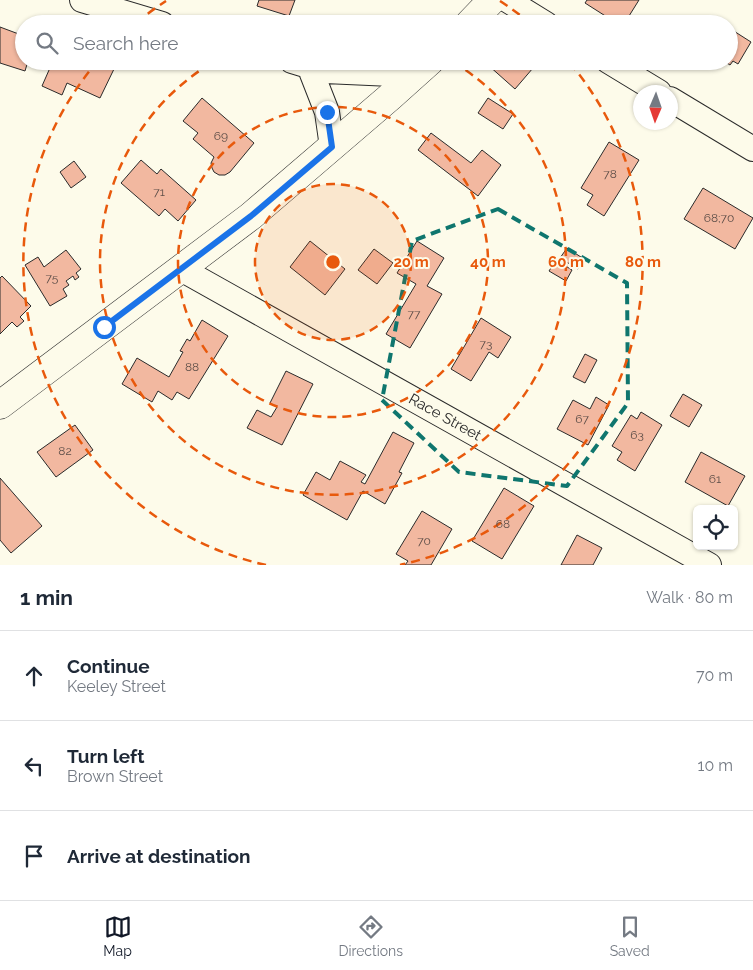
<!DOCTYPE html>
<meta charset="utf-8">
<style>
body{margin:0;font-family:Raleway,sans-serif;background:#f6f6f7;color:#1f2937}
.controls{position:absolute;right:15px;bottom:15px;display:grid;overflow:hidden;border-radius:8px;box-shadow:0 1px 4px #0004}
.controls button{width:45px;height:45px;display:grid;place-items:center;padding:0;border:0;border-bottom:1px solid #e0e1e3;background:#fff;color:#1f2937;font:25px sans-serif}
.compass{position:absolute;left:633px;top:85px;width:45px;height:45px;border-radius:50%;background:#fff;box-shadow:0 1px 4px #0004;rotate:182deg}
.stop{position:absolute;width:15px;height:15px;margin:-11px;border:4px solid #1a73e8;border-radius:50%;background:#fff}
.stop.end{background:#1a73e8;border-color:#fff;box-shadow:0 1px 5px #0008}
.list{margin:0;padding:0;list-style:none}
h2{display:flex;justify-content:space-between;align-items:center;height:65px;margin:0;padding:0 20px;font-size:21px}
h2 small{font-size:16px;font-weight:400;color:#747a83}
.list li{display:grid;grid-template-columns:32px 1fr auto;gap:15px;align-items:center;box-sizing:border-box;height:90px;padding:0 20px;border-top:1px solid #e0e1e3}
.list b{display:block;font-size:19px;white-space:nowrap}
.list p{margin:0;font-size:16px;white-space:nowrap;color:#747a83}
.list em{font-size:16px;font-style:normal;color:#747a83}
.icon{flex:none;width:28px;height:28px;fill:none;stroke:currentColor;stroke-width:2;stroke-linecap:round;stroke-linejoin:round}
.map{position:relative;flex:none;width:753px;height:565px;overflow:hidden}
.search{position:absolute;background:#fff;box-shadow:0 1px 4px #0004;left:15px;right:15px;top:15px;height:55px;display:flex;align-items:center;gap:12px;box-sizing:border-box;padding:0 18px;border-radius:28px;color:#747a83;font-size:19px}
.sheet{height:335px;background:#fff}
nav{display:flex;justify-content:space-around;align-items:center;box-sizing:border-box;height:70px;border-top:1px solid #e0e1e3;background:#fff;font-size:14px;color:#747a83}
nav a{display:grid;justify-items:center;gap:2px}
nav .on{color:#111827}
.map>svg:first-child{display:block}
</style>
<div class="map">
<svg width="753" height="565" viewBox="0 0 753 565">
<rect width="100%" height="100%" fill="#fdfbea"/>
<!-- building -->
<path fill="#f2b8a0" stroke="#2b2b2b" d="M259 0H295L289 16 257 6Z
M587 0H639L624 24H618L585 3Z
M0 27 24 36V61H28L25 71 0 63Z
M729 28 751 42 738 64 733 61 730 65 724 61H729Z
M53 61H97L114 69 100 98 67 83 62 95 42 86Z
M492 61H539L515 89 488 65Z
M202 98 254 143 230 172 225 175H219L214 172 212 168 211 163 214 157 193 139 198 133 183 121Z
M488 98 513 114 503 129 478 113Z
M431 133 471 163 482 150 501 165 478 196 418 150Z
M609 142 639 160 604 216 587 205 593 195 581 188Z
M141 160 157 174 161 169 196 200 178 221 165 209 159 216 121 183Z
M74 161 86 177 71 188 60 172Z
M703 188 753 218 735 249 684 219Z
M310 241 345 269 325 295 290 267Z
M417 241 444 258 427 286 442 294 410 348 386 334 416 284 397 273Z
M567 248 584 259 578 269 560 258Z
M374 249 393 263 377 284 358 270Z
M66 250 81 269 76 273 79 277 75 280 73 276 66 281 69 285 63 289 67 296 50 306 25 265 38 257 44 267Z
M556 260 572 270 566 281 549 271Z
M2 276 31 306 20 317 24 321 17 327 12 322 0 334V278Z
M481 318 511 337 498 358 489 352 471 381 451 369Z
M202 320 228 336 189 399 177 392 172 400 158 391 152 402 122 384 137 358 169 377 183 352 180 351 187 339 190 341Z
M585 354 597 360 585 383 573 377Z
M286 371 313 384 282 445 247 428 257 410 271 417 277 407 270 403Z
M683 394 702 405 689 427 670 416Z
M596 397 609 405 588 445 557 429 573 400 590 409Z
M641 412 662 425 635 471 617 460 622 452 612 446 631 415 637 419Z
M75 425 93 450 56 477 37 452Z
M393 432 414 443 399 472 402 473 385 504 363 491 347 520 303 495 316 472 330 480 340 461 366 475 361 482 365 484Z
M701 452 745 476 728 506 685 482Z
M0 478 42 526 11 553 0 540Z
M504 488 534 506 502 559 472 541Z
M422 511 452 529 431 565H405L408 561 396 554Z
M577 535 602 548 593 565H561Z"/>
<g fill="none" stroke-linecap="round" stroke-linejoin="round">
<!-- minor casing -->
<g stroke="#2b2b2b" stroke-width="26">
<path id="minor" d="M82 0 162 24
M507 0 546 24
M292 61 325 71 414 75
M608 61 659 92
M309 66 327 112 332 147
M670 99 753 149
M181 269 709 565"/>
</g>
<!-- tertiary casing -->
<g stroke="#2b2b2b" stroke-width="29">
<path id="tertiary" d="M469 24 492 0
M0 405 251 216 391 96 430 61"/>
</g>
<!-- minor -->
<use href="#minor" stroke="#fdfbea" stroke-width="24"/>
<!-- tertiary -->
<use href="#tertiary" stroke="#fdfbea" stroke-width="28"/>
</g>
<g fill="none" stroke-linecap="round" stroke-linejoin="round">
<!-- route -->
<path stroke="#1a73e8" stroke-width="6" d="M104 327 251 216 332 147 327 112"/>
</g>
<!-- marked area -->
<path fill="none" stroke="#0f766e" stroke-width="4" stroke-dasharray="10 6" stroke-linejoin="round" d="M498 209 627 283 628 403 567 486 459 472 382 400 412 241Z"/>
<!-- distance rings -->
<circle cx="333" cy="262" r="78" fill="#e8590c" fill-opacity=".12"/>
<g fill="none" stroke="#e8590c" stroke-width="2.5" stroke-dasharray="9 6">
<circle cx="333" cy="262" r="78"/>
<circle cx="333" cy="262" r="155"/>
<path d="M453 62A233 233 0 1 1 213 62"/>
<path d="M266 565A310 310 0 0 1 96 63M136 23A310 310 0 0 1 166 1M500 1A310 310 0 0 1 530 23M570 63A310 310 0 0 1 400 565"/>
</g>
<g text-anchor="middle" stroke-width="4" stroke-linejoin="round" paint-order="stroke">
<!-- number labels -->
<g font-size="12" fill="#5d4e48">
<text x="221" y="140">69</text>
<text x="610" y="178">78</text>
<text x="159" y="196">71</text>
<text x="719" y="222">68;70</text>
<text x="52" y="282">75</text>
<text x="414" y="318">77</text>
<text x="486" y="348">73</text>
<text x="192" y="371">88</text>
<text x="582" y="423">67</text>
<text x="637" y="439">63</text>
<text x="65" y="455">82</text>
<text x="715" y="483">61</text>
<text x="503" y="528">68</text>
<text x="424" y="545">70</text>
</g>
<!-- street labels -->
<g font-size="15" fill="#2b2b2b" stroke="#fdfbea">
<text transform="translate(445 417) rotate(29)" y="5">Race Street</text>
</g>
</g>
<circle cx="333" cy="262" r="8" fill="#e8590c" stroke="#fdfbea" stroke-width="2.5"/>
<g font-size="15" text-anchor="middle" font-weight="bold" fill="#e8590c" stroke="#fdfbea" stroke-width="4" stroke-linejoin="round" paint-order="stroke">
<text x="411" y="267">20 m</text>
<text x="488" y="267">40 m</text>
<text x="566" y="267">60 m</text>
<text x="643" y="267">80 m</text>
</g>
</svg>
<div class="controls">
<button><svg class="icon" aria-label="locate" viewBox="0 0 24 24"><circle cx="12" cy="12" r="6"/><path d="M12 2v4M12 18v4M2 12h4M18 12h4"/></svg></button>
</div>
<svg class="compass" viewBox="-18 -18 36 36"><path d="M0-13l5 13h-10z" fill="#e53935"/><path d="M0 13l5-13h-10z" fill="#747a83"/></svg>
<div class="stop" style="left:104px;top:327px"></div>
<div class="stop end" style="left:327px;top:112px"></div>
<div class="search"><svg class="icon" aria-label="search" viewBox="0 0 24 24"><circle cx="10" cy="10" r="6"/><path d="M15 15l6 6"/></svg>Search here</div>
</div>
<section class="sheet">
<h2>1 min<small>Walk · 80 m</small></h2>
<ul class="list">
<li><svg class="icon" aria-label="ahead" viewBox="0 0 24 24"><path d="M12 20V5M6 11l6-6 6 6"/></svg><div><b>Continue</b><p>Keeley Street</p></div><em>70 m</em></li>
<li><svg class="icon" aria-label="left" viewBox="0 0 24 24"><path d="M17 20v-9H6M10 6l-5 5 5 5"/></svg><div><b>Turn left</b><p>Brown Street</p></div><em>10 m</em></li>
<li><svg class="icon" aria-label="arrive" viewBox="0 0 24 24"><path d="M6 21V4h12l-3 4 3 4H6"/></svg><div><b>Arrive at destination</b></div></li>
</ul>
</section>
<nav>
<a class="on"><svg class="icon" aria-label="map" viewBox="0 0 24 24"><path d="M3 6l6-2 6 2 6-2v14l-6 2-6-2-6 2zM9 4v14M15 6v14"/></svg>Map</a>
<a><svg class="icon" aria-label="directions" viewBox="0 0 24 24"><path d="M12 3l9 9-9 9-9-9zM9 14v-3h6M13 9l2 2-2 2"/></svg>Directions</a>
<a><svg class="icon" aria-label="saved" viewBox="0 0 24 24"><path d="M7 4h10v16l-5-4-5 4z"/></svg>Saved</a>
</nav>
